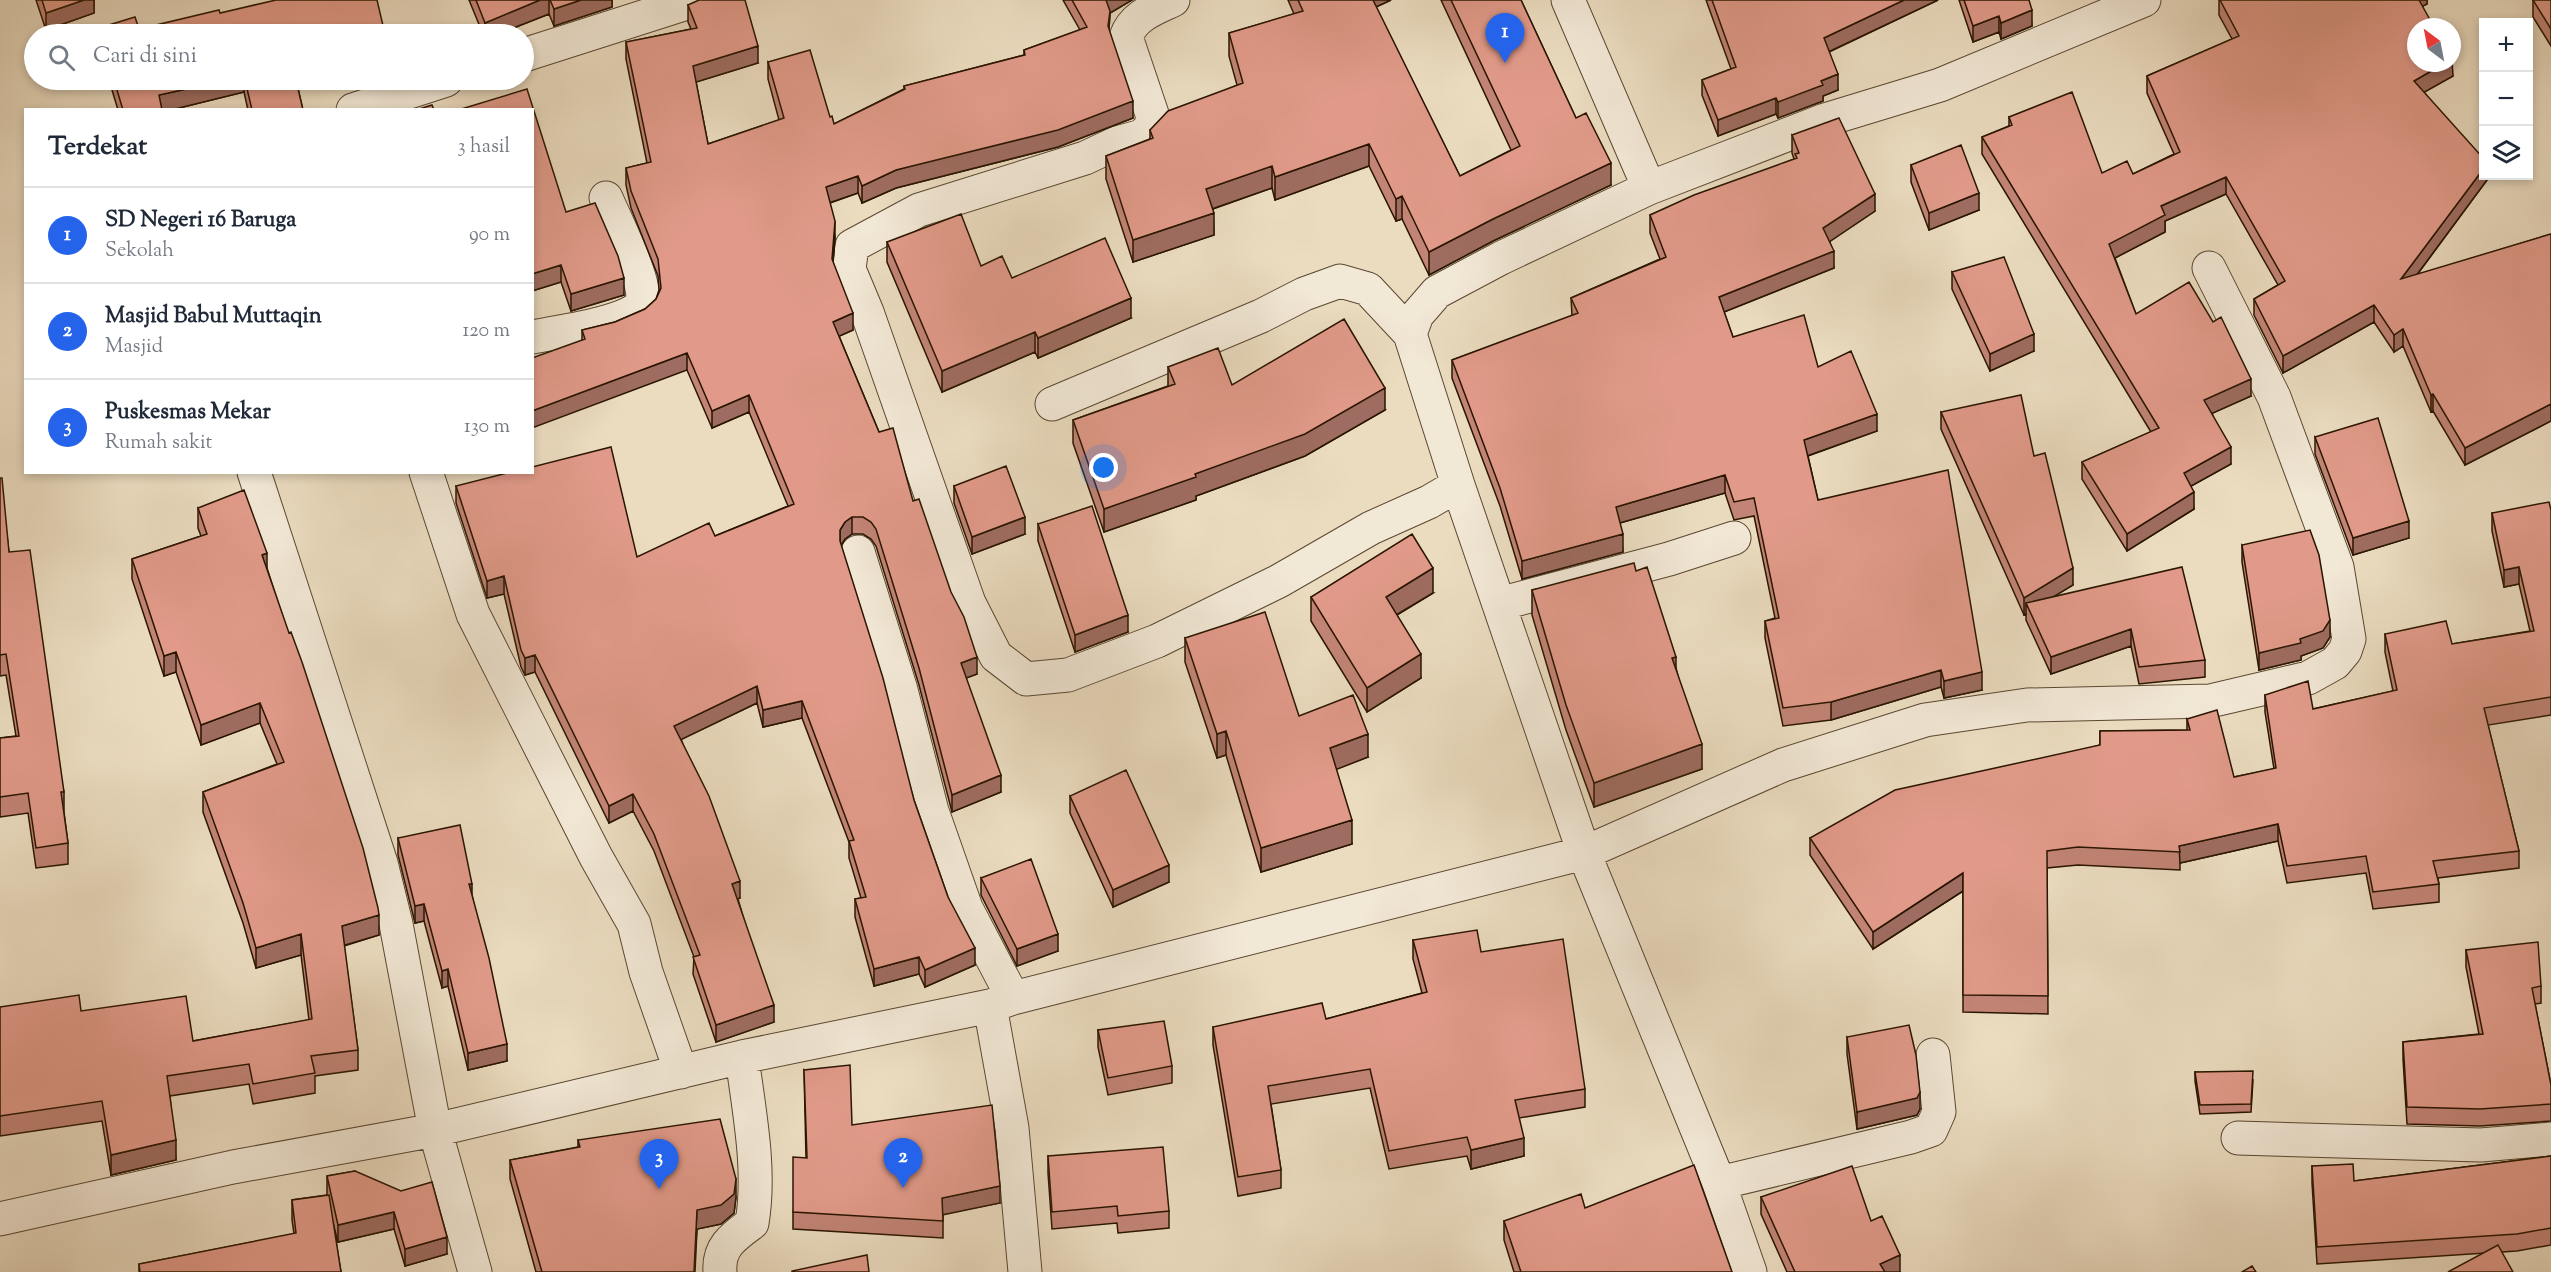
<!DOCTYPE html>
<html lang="id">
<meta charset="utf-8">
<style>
body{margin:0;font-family:"Sorts Mill Goudy",serif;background:#f2f2f3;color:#1f2937}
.controls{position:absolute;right:18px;top:18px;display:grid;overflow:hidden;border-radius:0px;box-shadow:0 3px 9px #0003}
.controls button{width:54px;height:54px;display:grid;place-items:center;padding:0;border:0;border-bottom:2px solid #e0e1e3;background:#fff;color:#1f2937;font:30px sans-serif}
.compass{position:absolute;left:2407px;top:18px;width:54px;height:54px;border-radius:50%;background:#fff;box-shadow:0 3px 9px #0003;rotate:328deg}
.you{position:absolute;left:1104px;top:468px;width:21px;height:21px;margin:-15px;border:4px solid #fff;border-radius:50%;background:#1a73e8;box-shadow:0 0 0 9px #1a73e833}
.badge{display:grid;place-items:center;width:39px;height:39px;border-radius:50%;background:#2563eb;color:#fff;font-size:20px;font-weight:700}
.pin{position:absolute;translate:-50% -50px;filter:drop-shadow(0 2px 3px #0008)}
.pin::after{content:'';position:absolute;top:32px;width:21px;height:18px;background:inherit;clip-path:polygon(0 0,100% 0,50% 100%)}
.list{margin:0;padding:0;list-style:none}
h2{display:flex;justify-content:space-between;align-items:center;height:78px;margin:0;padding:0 24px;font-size:26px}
h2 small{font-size:20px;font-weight:400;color:#747a83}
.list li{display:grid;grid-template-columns:39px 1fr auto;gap:18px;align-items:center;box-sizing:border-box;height:96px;padding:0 24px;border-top:2px solid #e0e1e3}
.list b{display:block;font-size:22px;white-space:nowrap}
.list p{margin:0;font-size:20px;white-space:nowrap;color:#747a83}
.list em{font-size:20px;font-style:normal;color:#747a83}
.icon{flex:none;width:33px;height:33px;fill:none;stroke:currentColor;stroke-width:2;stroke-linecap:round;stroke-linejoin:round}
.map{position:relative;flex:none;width:2551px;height:1272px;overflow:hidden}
.search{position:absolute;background:#fff;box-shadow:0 3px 9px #0003;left:24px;top:24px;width:510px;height:66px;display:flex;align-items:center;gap:15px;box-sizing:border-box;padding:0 21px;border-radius:33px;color:#747a83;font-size:22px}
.panel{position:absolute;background:#fff;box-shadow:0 3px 9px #0003;left:24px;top:108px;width:510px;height:366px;border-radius:0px}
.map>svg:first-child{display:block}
</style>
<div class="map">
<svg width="2551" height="1272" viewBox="0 0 2551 1272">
<rect width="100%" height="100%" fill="#ebdcc0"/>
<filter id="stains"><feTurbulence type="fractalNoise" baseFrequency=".00333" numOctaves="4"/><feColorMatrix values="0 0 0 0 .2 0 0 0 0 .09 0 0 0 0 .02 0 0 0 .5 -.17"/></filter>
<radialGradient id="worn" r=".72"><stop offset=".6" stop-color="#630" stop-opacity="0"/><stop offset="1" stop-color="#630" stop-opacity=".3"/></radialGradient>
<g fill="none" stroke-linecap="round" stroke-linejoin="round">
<!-- minor casing -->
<g stroke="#5a4731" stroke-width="35">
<path id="minor" d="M1173 0C1154 9 1133 16 1126 37L1153 117 1150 128 1142 136 1117 143 1085 158 919 210 852 246 849 269 867 312 969 603 996 656 1026 679 1068 675 1157 641 1279 581 1371 528 1429 502 1458 485
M1568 0 1649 188 1501 258 1437 292 1417 315 1410 334 1458 485 1584 853 1719 1183 1750 1272
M524 55 696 0
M353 110 446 80
M1649 188 1825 120 1940 85 2144 0
M532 337C553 333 634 322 642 303 649 286 614 217 606 198
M1052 404 1261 316 1304 294 1340 281 1368 289 1410 334
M254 472 381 863 396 924 435 1130 475 1272
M426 472 473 614 596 857 634 924 646 972 681 1072
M858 552 901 690 932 811 966 908 1013 998
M1499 604 1669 559 1734 538
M990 1006 1012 1128 1025 1272
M2238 1138 2481 1145 2551 1139
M1719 1183 1911 1137 1931 1130 1939 1112 1933 1055
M0 1219 233 1167 435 1130 742 1057 990 1006 1013 998 1584 853 1783 765 1925 720 2027 705 2210 701 2308 678 2335 663 2345 651 2349 639 2337 567 2274 397 2209 268
M720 1272C718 1247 733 1237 752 1223 761 1169 749 1112 742 1057"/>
</g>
<!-- minor -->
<use href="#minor" stroke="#f2e8d6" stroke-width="33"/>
</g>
<!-- wall -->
<path fill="#c28476" stroke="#2a1501" stroke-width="1.5" d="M36 0H94V13L46 30Z
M469 0H612V7L554 26 549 14 498 34H483Z
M1063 0H1132L1110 13 1109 30 1133 118 1058 147 896 188 862 203 858 193 830 203 835 238 833 262 853 330 839 336 879 432 913 501 977 674 966 678 1001 792 952 812 919 685 876 546 871 539 863 534H852L845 539 841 545 914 800 948 897 975 965 925 987 919 974 874 986 855 917V899L861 898 849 858V842L802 718 763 727 757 703 681 739 740 898 738 899 774 1022 716 1042 693 974 694 957 654 851 633 811 609 823 535 672 525 675 521 667 504 594 487 598 456 503V486L637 557 715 536 788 506 749 412 712 428 687 370 582 340V330L615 322 645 309 656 299 659 290 658 276 631 208 626 185V168L647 163 626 59V42L691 29 688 22V5L758 63 696 82 708 144 779 120 768 79V62L830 117 834 124 904 89V86L1024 55V50L1080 30Z
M1288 0H1391L1376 7 1460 176 1511 150 1441 0H1521L1576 118 1611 185 1493 241 1429 275 1402 219 1396 221 1369 166 1275 200 1272 188 1213 209 1214 235 1133 262 1106 179V156L1150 139V130L1237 85 1229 56V33L1294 14Z
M1706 0H1938L1829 52 1838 90 1823 96V101L1778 118 1776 114 1718 136 1702 95V80L1731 69Z
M1959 0H2029L2032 26 2001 39 1999 32 1973 42Z
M2219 0H2427V4L2422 6 2453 76 2424 92 2487 176V180L2417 275 2551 234V421L2465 465 2433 411 2431 412 2403 346 2394 352 2374 322 2283 373 2254 315V299L2278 285 2226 194 2165 221V232L2115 258 2136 314 2251 396 2212 413 2231 464 2191 486 2194 509 2127 551 2082 479V462L2151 432 1982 154V137L2009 126V117L2102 173 2133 174 2174 154 2147 93V76L2232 39 2219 15Z
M2533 0H2551V46L2533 17Z
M109 80H296L303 110H248L244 92 171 110H118Z
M1792 135 1875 211 1830 241 1834 268 1724 312 1733 337 1818 367 1877 431 1808 456 1818 500 1982 690 1944 698 1941 687 1831 720 1783 726 1765 638V621L1775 618 1754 516 1734 520 1725 493 1620 523 1623 552 1522 579 1500 506 1452 378V360L1572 316 1571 298 1660 259 1650 233V215L1794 159 1792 153Z
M1911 165 1979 210 1929 230 1911 182Z
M566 212 624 295 571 311 561 282 532 291Z
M887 242 981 266 1012 278 1131 318 1038 358 1035 352 942 392 887 262Z
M1952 272 2034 351 1990 371 1952 289Z
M1168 367 1232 385 1385 410 1305 456 1196 496V500L1104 532 1073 443V420L1168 386Z
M1941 412 2034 456 2073 585 2054 596 2205 660V677L2139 684 2131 646 2051 674 2026 620V614L2024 615 1941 429Z
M2315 437 2409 538 2353 555 2315 454Z
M0 478 9 552 64 792V812L68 843V864L36 868 28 813 0 817V738L16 736 6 675 0 676Z
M954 486 1025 534 972 554 954 503Z
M198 508 267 569 379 935 344 946 358 1050V1070L315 1076V1093L253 1104 249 1084 170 1096 176 1160 111 1175 102 1121 0 1136V1007L81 1011 193 1041 309 1020 301 955 256 968 243 923 203 812V792L277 764 260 723 201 745 176 672 164 676 132 579V559L201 536 198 528Z
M2551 510V716V715L2488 725 2519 851V868L2438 878 2439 884V902L2373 909 2366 873 2287 883 2278 841 2180 863V870L2078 865 2047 868 2048 1014 1963 1012V891L1873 949 1810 855V838L2100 745V731L2187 730V719L2234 777 2274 769 2265 712V695L2313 709 2393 691 2385 652V634L2452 644 2530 631 2519 584 2504 587 2492 531V513Z
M1038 524 1128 632 1075 652 1038 541Z
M2242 545 2330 637 2323 648 2301 656V660L2259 670 2242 562Z
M1636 571 1676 668 1702 769 1594 807 1566 730 1532 615V590Z
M1433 593 1397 615 1421 678 1367 712 1311 621V597Z
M1185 638 1299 716 1368 757 1336 769 1352 844 1261 872 1226 755 1217 758 1185 662Z
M1070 796 1169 882 1113 907 1070 813Z
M398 838 472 895 507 1061 468 1070 448 986 442 988 424 921 415 923 398 855Z
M981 878 1058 951 1017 966 981 895Z
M1413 940 1481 952 1585 1089V1107L1519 1118 1524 1156 1471 1169 1467 1156 1389 1169 1370 1088 1271 1104 1281 1170V1188L1238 1196 1213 1045V1027L1326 1019 1422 993 1413 959Z
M2466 950 2541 986V1003L2535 1004 2551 1085V1121L2480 1126 2407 1124 2403 1059V1042L2479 1034 2466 967Z
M1098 1030 1172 1066V1083L1108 1095 1098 1047Z
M1847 1037 1920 1109 1917 1115 1857 1129 1847 1054Z
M804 1070 852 1125 1000 1203 943 1214V1238L793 1229V1212L806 1158Z
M2195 1072 2253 1080 2251 1112 2200 1114 2195 1081Z
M578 1140 736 1197 734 1213 721 1224 697 1229 695 1272H536L510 1179V1160L578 1147Z
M1048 1156 1169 1211V1228L1118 1233 1117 1223 1052 1229 1048 1173Z
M2551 1156V1245L2517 1251 2317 1264 2312 1183V1166L2354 1181Z
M355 1171 447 1254 405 1266 394 1229 338 1242 333 1223 341 1272H139V1264L294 1234 292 1220V1200L327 1195V1176Z
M1761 1197 1871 1221 1900 1272H1787L1761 1214Z
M1585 1208 1732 1272H1514L1504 1240V1221Z"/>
<!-- shaded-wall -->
<path fill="#9e6c60" stroke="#2a1501" stroke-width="1.5" d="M84 0H94V13L46 30V13Z
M540 0H549V14L498 34H485V23Z
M581 0H612V7L554 26V9Z
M1105 0H1132L1110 13 1108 43Z
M1367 0H1391L1367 11Z
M1904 0H1938L1824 54V38Z
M2415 0H2427V4L2415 10Z
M2032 10V26L2001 39V23Z
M1999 16V32L1973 42V26Z
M758 46V63L693 83V66Z
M2452 59 2453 76 2414 98V81L2445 63H2452Z
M1838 74V90L1823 96V101L1778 118V102L1821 81Z
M227 80H244V92L171 110H159V95Z
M1776 98V114L1718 136V120Z
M1133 101V118L1058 147 896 188 862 203V186L896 170Z
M1369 144V166L1275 200V177Z
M1611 163V185L1493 241 1429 275V252L1493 219Z
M1272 166V188L1206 211V189Z
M2484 168V176H2487V180L2401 296V279Z
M858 176V193L826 204V187Z
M2226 177V194L2165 221V232L2109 261V244L2161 206Z
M1979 193V210L1929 230V213Z
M1875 194V211L1823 246V228Z
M1402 196V219L1396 221V199Z
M1214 213V235L1133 262V240Z
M835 221V238L832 276V259Z
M1834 251V268L1719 314V297Z
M561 265V282L532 291V274Z
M624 278V295L571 311V294Z
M1131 298V318L1038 358V338Z
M2374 305V322L2283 373V356Z
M853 313V330L833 339V322Z
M2403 329V346L2394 352V335Z
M1035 332V352L942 392V371Z
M2034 334V351L1990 371V354Z
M687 353V370L532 428V411Z
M2251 379V396L2204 417V400Z
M1385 388V410L1305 456 1196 496V500L1104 532V509L1195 474Z
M2433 394V411L2431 412V395Z
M749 395V412L712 428V411Z
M2551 404V421L2465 465V448Z
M1877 414V431L1804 457V440Z
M2231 447V464L2184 490V473Z
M1725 475V493L1616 524V507Z
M2194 492V509L2127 551V534Z
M852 517V534L845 539 840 547V530L845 522Z
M1025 517V534L972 554V537Z
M2409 521V538L2353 555V538Z
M1623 534V552L1522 579V561Z
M267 553V573L262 555Z
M2519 567V584L2504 587V570Z
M1433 568V593L1386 621V597Z
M2073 568V585L2030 611 2026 603V614L2024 615V598Z
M504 576V594L487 598V581Z
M1128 615V632L1075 652V635Z
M2330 620V637L2323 648 2301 656V660L2259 670V653L2300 639Z
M2131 629V646L2051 674V657Z
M176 652V672L164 676V656Z
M1421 654V678L1367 712V688Z
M535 655V672L525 675V658Z
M977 657V674L961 680V663Z
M1676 657V681L1672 658Z
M1941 670V687L1831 720V702Z
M1982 672V690L1944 698V681Z
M757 686V703L674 743V726Z
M802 701V718L763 727V710Z
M260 703V723L201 745V725Z
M1226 731V755L1217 758V734Z
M1368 734V757L1330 772V748Z
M1702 744V769L1594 807V783Z
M1001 775V792L952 812V795Z
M633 794V811L609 823V806Z
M1352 820V844L1261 872V848Z
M2278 824V841L2180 863 2179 846Z
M1169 865V882L1113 907V890Z
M1963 873V891L1873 949V932Z
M740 881V898L732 901V884Z
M469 884H472V901Z
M424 904V921L415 923V906Z
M379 915V935L342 946V926Z
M301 934V955L256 968V948Z
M1058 934V951L1017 966V949Z
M975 948V965L925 987V970Z
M919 957V974L874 986V969Z
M448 969V986L442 988V971Z
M774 1005V1022L716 1042V1025Z
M507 1044V1061L468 1070V1053Z
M1920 1092V1109L1917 1115 1857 1129V1112Z
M1524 1138V1156L1471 1169V1150Z
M176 1140V1160L111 1175V1155Z
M736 1179V1197L734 1213 721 1224 697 1229 694 1272 697 1210Z
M1000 1186V1203L942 1215V1198Z
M394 1212V1229L338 1242V1225Z
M447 1237V1254L405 1266V1249Z
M1900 1255V1272H1880V1264Z"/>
<!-- building -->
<path fill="#e19a89" stroke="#2a1501" stroke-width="1.5" d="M42 0H84L46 13Z
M276 0H377L385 34H101L99 28 135 17 139 29 219 10 220 13Z
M476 0H540L485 23Z
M550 0H581L554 9Z
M699 0H745L758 46 693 66 708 144 784 118 768 62 810 50 830 117 832 116 834 124 905 89 904 86 1025 55 1024 50 1087 27 1072 0H1106L1110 11 1108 26 1133 101 1058 130 896 170 862 186 858 176 826 187 835 221 832 259 853 313 833 322 879 432 893 428 913 501 919 499 951 592 964 617 977 657 961 663 1001 775 952 795 919 668 876 529 871 522 863 517H852L845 522 840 530V541L883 678 914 800 948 897 975 948 925 970 919 957 874 969 855 899 866 897 849 841 854 840 802 701 763 710 757 686 674 726 709 796 740 881 732 884 774 1005 716 1025 693 957 700 955 654 834 633 794 609 806 535 655 525 658 521 650 504 576 487 581 456 486 511 472H532V467L611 447 637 557 709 523 715 536 794 504 749 395 712 411 687 353 532 411V358L585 339 582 330 615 322 645 309 656 299 661 288 658 259 631 191 626 168 651 162 626 42 697 28 688 5Z
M1298 0H1373L1460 176 1520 146 1451 0H1521L1576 118 1586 113 1611 163 1493 219 1429 252 1402 196 1396 199 1369 144 1275 177 1272 166 1206 189 1214 213 1133 240 1106 156 1153 138 1150 130 1168 111 1243 83 1229 33 1303 11Z
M1712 0H1904L1824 38 1838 74 1821 81 1823 85 1778 102 1776 98 1718 120 1702 80 1736 67Z
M1964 0H2029L2032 10 2001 23 1999 16 1973 26Z
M2220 0H2419L2434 27H2416V63H2445L2414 81 2484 159V168L2401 279 2551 234V404L2465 448 2433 394 2431 395 2403 329 2394 335 2374 305 2283 356 2254 299 2285 281 2226 177 2161 206 2165 215 2109 244 2136 314 2189 282 2213 322 2221 317 2251 379 2204 400 2231 447 2184 473 2194 492 2127 534 2082 462 2159 428 1982 137 2012 125 2009 117 2072 92 2102 173 2127 161 2133 174 2180 152 2147 76 2239 36Z
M2533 0H2551V29Z
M114 80H227L159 95 162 110H123Z
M245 80H296L303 110H252Z
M527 89 566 212 595 203 618 256 624 278 571 294 561 265 532 274V110H458Z
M432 105 434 110H416Z
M1839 118 1875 194 1823 228 1834 251 1719 297 1733 337 1804 315 1818 367 1851 351 1877 414 1804 440 1818 500 1948 470 1982 672 1944 681 1941 670 1831 702 1783 708 1765 621 1779 618 1754 498 1734 502 1725 475 1616 507 1623 534 1522 561 1500 488 1452 360 1578 313 1571 298 1666 257 1650 215 1694 195 1797 158 1795 154 1799 153 1792 135Z
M1961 145 1979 193 1929 213 1911 165Z
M961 214 981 266 1002 256 1012 278 1105 238 1131 298 1038 338 1035 332 942 371 887 242Z
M2004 257 2034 334 1990 354 1952 272Z
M1344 319 1385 388 1305 434 1195 474 1196 477 1104 509 1073 420 1175 384 1168 367 1218 348 1232 385Z
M2021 395 2034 456 2045 453 2073 568 2024 598 1941 412Z
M2378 418 2409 521 2353 538 2315 437Z
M1006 466 1025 517 972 537 954 486Z
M0 478H2L9 552 30 550 64 792H61L68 843 36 848 28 793 0 797V738L19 736 6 654 0 655Z
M244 490 267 553 262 555 289 633 291 632 302 662 363 848 378 908 379 915 342 926 358 1050 311 1056 315 1073 253 1084 249 1064 167 1076 176 1140 111 1155 102 1101 0 1116V1007L79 995 81 1011 186 996 193 1041 312 1019 301 934 256 948 243 903 203 792 284 762 260 703 201 725 176 652 164 656 132 559 207 534 198 508Z
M2549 502 2551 510V699V697L2484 708 2519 851 2433 861 2439 884 2373 892 2366 856 2287 866 2278 824 2179 846 2180 852 2078 847 2047 851 2048 996 1963 995V873L1873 932 1810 838 1895 790 2100 745V731L2190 730 2187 719 2217 710 2234 777 2276 768 2265 695 2308 681 2313 709 2397 690 2385 634 2446 621 2452 644 2534 631 2519 567 2504 570 2492 513Z
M1092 506 1128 615 1075 635 1038 524Z
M2310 530 2319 555 2330 620 2323 631 2300 639 2301 643 2259 653 2242 545Z
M1412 534 1433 568 1386 597 1421 654 1367 688 1311 597Z
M1634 563 1636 571 1647 567 1676 657 1672 658 1702 744 1594 783 1566 705 1532 590Z
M2182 567 2205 660 2139 667 2131 629 2051 657 2026 603Z
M1265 612 1299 716 1353 695 1368 734 1330 748 1352 820 1261 848 1226 731 1217 734 1185 638Z
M1126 770 1169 865 1113 890 1070 796Z
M460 825 472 884H469L489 958 507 1044 468 1053 448 969 442 971 424 904 415 906 398 838Z
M1031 859 1058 934 1017 949 981 878Z
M1477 930 1481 952 1563 939 1585 1089 1515 1100 1524 1138 1471 1150 1467 1137 1389 1151 1370 1069 1268 1086 1281 1170 1238 1177 1213 1027 1322 1003 1326 1019 1427 992 1413 940Z
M2538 942 2541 986 2532 988 2551 1085V1104L2480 1109 2407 1107 2403 1042 2483 1034 2466 950Z
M1164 1021 1172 1066 1108 1078 1098 1030Z
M1909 1025 1916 1055 1920 1092 1917 1098 1857 1112 1847 1037Z
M850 1065 852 1125 992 1105 1000 1186 942 1198 943 1221 793 1212V1157L807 1158 804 1070Z
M2253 1071 2251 1104 2200 1105 2195 1072Z
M720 1119 736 1179 734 1194 721 1205 697 1210 694 1272H542L510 1160 580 1147 578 1140Z
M1163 1147 1169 1211 1118 1216 1117 1206 1052 1212 1048 1156Z
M2551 1156V1228L2517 1234 2317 1247 2312 1166 2353 1164 2354 1181Z
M1694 1165 1732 1272H1521L1504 1221 1581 1194 1585 1208Z
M1852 1166 1871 1221 1882 1216 1900 1255 1880 1264 1885 1272H1795L1761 1197Z
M355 1171 401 1191 432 1182 447 1237 405 1249 394 1212 338 1225 327 1176Z
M329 1195 341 1272H140L139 1264 296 1233 292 1200Z
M2498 1245 2513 1272H2448Z
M867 1255 869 1272H792V1271Z
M2252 1266 2256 1272H2242Z"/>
<rect width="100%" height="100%" filter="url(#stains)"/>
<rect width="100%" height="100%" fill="url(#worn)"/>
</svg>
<div class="controls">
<button>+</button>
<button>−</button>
<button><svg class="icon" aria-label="layers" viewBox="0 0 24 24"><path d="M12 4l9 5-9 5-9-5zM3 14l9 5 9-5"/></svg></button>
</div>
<svg class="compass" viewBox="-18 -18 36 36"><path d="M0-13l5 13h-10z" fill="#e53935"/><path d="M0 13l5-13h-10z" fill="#747a83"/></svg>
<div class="you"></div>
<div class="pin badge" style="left:1505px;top:63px">1</div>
<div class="pin badge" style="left:903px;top:1188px">2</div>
<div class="pin badge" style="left:659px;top:1189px">3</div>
<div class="search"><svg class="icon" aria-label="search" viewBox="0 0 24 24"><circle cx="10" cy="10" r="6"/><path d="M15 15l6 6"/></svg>Cari di sini</div>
<section class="panel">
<h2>Terdekat<small>3 hasil</small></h2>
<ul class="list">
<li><span class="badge">1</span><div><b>SD Negeri 16 Baruga</b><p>Sekolah</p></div><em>90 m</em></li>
<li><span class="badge">2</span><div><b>Masjid Babul Muttaqin</b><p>Masjid</p></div><em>120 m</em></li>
<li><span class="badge">3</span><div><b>Puskesmas Mekar</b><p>Rumah sakit</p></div><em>130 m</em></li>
</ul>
</section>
</div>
